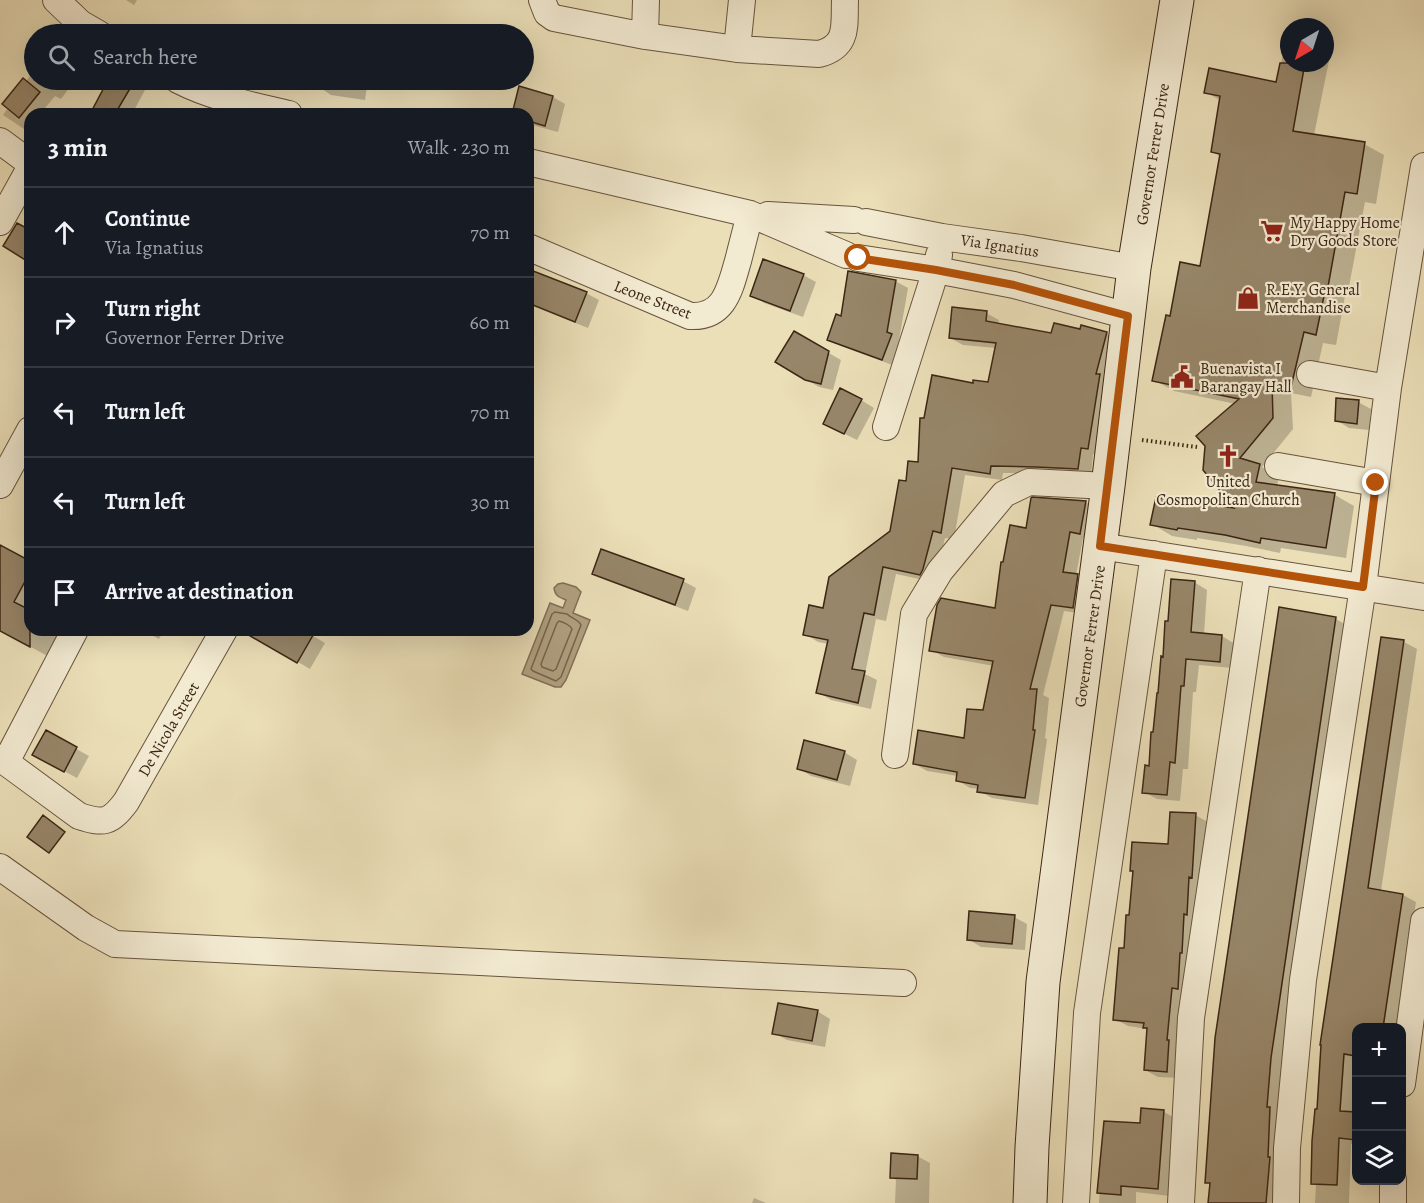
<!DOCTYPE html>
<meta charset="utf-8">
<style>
body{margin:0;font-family:Alegreya,serif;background:#242831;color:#f1f3f6}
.controls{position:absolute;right:18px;bottom:18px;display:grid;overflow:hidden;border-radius:12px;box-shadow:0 6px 24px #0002}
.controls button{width:54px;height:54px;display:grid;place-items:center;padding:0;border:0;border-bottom:2px solid #363941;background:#171b24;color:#f1f3f6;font:30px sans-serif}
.compass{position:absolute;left:1280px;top:18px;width:54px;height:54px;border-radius:50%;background:#171b24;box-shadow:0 6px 24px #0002;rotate:219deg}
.stop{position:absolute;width:18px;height:18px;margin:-14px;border:4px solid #b45309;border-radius:50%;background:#fff}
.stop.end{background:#b45309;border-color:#fff;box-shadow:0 2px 6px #0008}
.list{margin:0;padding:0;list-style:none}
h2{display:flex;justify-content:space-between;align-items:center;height:78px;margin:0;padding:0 24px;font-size:26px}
h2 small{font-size:20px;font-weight:400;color:#9ea1a6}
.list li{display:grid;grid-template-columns:39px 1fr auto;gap:18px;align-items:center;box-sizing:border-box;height:90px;padding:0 24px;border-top:2px solid #363941}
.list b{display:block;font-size:22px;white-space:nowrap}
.list p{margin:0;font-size:20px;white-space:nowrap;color:#9ea1a6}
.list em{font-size:20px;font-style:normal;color:#9ea1a6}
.icon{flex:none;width:33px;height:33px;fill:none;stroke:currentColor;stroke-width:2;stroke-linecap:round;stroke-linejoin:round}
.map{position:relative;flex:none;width:1424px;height:1203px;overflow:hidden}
.search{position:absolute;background:#171b24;box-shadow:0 6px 24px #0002;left:24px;top:24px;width:510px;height:66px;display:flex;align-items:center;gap:15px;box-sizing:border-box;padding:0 21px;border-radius:33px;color:#9ea1a6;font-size:22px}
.panel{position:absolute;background:#171b24;box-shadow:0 6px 24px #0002;left:24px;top:108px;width:510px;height:528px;border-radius:18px}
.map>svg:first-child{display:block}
</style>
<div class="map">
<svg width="1424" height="1203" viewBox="0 0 1424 1203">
<rect width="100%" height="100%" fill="#ebdfb8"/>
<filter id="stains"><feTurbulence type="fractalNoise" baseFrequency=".00333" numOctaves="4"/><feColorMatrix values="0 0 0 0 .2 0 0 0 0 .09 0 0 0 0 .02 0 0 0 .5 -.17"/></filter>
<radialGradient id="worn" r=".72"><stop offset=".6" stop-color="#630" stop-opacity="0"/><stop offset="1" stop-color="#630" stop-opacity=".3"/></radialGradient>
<!-- water -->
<path fill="#b0a080" stroke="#826f55" stroke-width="1.5" d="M563 583 576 587 581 592 573 613 590 620 566 680 561 687H555L522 674 550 603 563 608 566 600C559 597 555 596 554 588L558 584Z"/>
<!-- shadow -->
<path fill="#0003" d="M126 0H137L134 5Z
M1287 34 1289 35V63H1325V47L1331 51 1314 135 1364 144 1384 155 1376 204 1365 202 1347 297 1345 296 1336 345 1323 343 1311 397 1291 393 1293 429 1262 467 1279 477 1277 486 1335 495 1354 506 1346 558 1281 548 1280 553 1246 546 1197 538V540L1172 536 1152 524 1237 511 1236 404 1174 391 1154 380 1171 317 1201 268 1221 157 1213 152 1221 101 1206 92 1277 84Z
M34 70V80H75L61 99 55 96 40 114H30V127L27 131 3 115Z
M110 80H127L145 90 132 114H91Z
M320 80H368L365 100 331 95 319 87Z
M553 97 565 104 558 132 528 124V114H513Z
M528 271 586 293 599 300 588 328 528 304Z
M803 275 816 282 803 317 764 303 752 295Z
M895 281 908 288 899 340 904 343 895 366 841 346 828 339 842 318Z
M986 313 999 320 998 325 1053 335 1081 331 1083 327 1107 333 1119 341 1101 455 1093 454 1091 476 1050 473H1003L1002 480 965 475 954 539 945 538 936 577 933 582 896 574 886 621 876 619 865 674 877 680 871 709 831 700 818 692 829 644 818 642 805 634 892 531 907 483 920 464 926 420 974 385 989 384 996 348 963 345 950 338Z
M794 333 841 360 833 390 819 387 777 362Z
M861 400 874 408 857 440 837 430Z
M1358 402 1371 409 1369 430 1349 428 1336 420Z
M1085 502 1098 509 1093 540 1083 538 1076 575 1090 583 1086 614 1064 611 1043 695 1049 698 1045 738 1047 739 1038 805 992 798 979 791V789L970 788 957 780 958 776 927 771 915 764 966 740 984 712 994 666 944 657 931 650 996 609 1027 530Z
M0 547 30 562V603L27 610 30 611V630H65L51 658 0 630Z
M594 573 683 581 696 588 688 611 606 580Z
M1194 582 1207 590 1204 634 1222 636 1235 644 1233 668 1199 665 1196 692H1193L1188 769H1183L1180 801 1157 799 1144 792 1150 767 1169 622Z
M528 588 534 591 528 607Z
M1280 609 1336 619 1348 626 1276 1203H1209L1211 1184 1207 1182Z
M141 630H164L159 639Z
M268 630H303L325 643 310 669 262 641Z
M1382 638 1404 642 1417 649 1381 891 1403 895 1416 902 1397 1028H1356V1060L1353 1113 1356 1114V1145L1351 1144 1349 1203H1315L1316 1185 1312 1183 1318 1111Z
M46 732 89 756 77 778 34 755Z
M844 752 857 760 850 786 811 776 798 768Z
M1195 815 1208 822 1180 1078 1158 1077 1145 1070 1148 1029 1128 1026 1115 1019 1130 917 1170 845Z
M1014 917 1027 924 1025 950 981 947 968 939Z
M817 1011 830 1019 825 1047 787 1040 774 1033Z
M1142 1110 1164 1112 1177 1119 1170 1196 1136 1192V1203H1099L1101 1163 1141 1125Z
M917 1156 930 1163 929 1203H895L896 1180 892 1177Z
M754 1198 766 1203H752Z"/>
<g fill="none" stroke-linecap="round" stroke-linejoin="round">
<!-- shore -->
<path stroke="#76634a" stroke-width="1.5" d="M555 612 567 614C571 618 579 620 581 625L561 677 556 681 533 671 531 669 552 614Z
M559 621C563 622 570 625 572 629L556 669 553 671 542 667 541 664 557 623Z"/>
</g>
<!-- building -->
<path fill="#978669" stroke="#3c2614" stroke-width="1.5" d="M1280 63H1305L1293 131 1365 142 1357 194 1345 192 1328 287 1326 286 1316 335 1304 332 1291 387 1272 383 1273 418 1240 458 1260 464 1256 482 1335 493 1326 548 1261 538 1260 543 1225 535 1178 528 1177 530 1150 525 1156 497 1199 506V503L1234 508 1203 470 1205 446 1196 436 1239 399 1152 381 1166 315 1170 316 1180 262 1200 266 1220 154 1211 152 1220 96 1204 93 1209 68 1276 82Z
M23 78 40 92 19 118 2 104Z
M108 80H135L115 114H90Z
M519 86 553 96 545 126 528 121V114H512Z
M17 223 30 230V263L3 246Z
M763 259 804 274 790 311 750 296Z
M528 269 587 292 575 322 528 303Z
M848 271 896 280 887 332 892 334 882 360 827 340 836 314 841 316Z
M952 307 987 311 986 321 1051 333 1054 323 1080 329 1081 325 1107 332 1096 374H1100L1088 449 1081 448 1078 469 1036 467 991 466 990 474 952 468 941 533 933 531 923 569 920 575 883 567 874 615 864 613 852 669 865 671 858 703 816 693 828 640 803 635 809 605 823 608 829 577 890 531 899 480 906 481 908 461 918 462 920 418H924L932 375 973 383V380L988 382 996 343 949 338Z
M794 331 829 351 821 384 805 380 775 362Z
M840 388 862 399 844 434 823 424Z
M1336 398 1359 400 1357 424 1335 421Z
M1032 497 1086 501 1080 534 1070 532 1063 572 1078 574 1073 608 1051 605 1030 689H1037L1033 730H1035L1025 798 977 792 978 785 956 781 957 772 913 764 918 730 964 738 967 709 983 710 993 661 929 651 937 605 941 598 995 608 1001 562H1003L1010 525 1026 528 1031 498Z
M0 545 30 561V572L14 602 30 610V647L0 631Z
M601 549 684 579 675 605 592 574Z
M1171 579 1195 581 1191 632 1222 635 1220 662 1186 659 1184 686H1181L1175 763 1170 762 1167 795 1142 793 1145 765 1149 766 1151 732H1153L1157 693H1158L1161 656 1163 657 1165 621H1168Z
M1279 607 1336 617 1271 1058 1267 1107H1270L1268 1157H1270L1266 1203H1208L1210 1183H1205L1215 1038Z
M240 630H316L297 663Z
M1381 637 1404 640 1368 888 1403 894 1383 1028H1356V1056L1344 1054 1340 1111 1356 1112V1140L1339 1138 1337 1185 1311 1184 1312 1141 1315 1109H1317L1321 1045H1320Z
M46 730 77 747 64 772 32 755Z
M804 740 845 751 837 780 797 769Z
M1170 812 1196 813 1192 878 1189 877 1187 915 1184 914 1182 953H1180L1178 989 1172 988 1167 1040H1169L1167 1072 1144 1070 1147 1028H1143L1144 1023 1113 1020 1119 948H1124L1126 915H1129L1133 871H1130L1132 842 1168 844Z
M43 815 65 832 49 853 27 837Z
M969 911 1015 915 1012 944 967 940Z
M778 1003 818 1010 812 1041 772 1034Z
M1141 1108 1164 1110 1158 1189 1121 1186V1195L1097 1193 1104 1121 1140 1123Z
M891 1153 918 1155 917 1179 890 1178Z"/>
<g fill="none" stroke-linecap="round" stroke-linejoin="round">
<!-- street casing -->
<g stroke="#68543d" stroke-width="28">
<path id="street" d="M56 0 80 23 99 34
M542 0 547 13 554 18 645 36 737 49 819 54C849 46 844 26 845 0
M645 36 646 0
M737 49 742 0
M178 80C213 98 251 105 289 114
M0 141 30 163
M528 162 750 214 846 255
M768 215 854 220
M0 222 30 168
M866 222 942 237 1021 248 1134 268
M528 247 690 316C725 318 730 288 738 261 742 245 746 230 750 214
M858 258 936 270 1014 285 1128 316
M1310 374 1388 388
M886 427 936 270 939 255
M1278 466 1376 483
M0 485 30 430
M1100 546 1424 597
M895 755 914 614 940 571 1004 494 1029 482 1108 486
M0 758 79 816C104 824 110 823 126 802L224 630
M6 762 75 630
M0 867 86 928 115 944 903 983
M1402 1084 1424 921
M1076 1203 1087 1013 1154 554
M1181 1203 1191 1018 1258 570
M1286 1203 1287 1148 1303 980 1363 587 1388 388 1424 166
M1393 1203V1180"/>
</g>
<!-- secondary casing -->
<g stroke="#3c2614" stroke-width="35">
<path id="secondary" d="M1030 1203 1032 1147 1043 982 1108 486 1134 268 1177 0"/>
</g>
<!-- path -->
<path stroke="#3c2614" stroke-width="4" stroke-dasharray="1.5 3" stroke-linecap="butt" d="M1142 440 1197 447"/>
<!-- street -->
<use href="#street" stroke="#f2ead1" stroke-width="26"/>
<!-- secondary -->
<use href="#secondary" stroke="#f2ead1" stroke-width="33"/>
</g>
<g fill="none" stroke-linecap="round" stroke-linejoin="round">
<!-- route -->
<path stroke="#b45309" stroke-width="8" d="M858 258 936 270 1014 285 1128 316 1100 546 1363 587 1376 483"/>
</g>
<!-- icons -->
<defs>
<g id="supermarket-bare" transform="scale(1.8)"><path d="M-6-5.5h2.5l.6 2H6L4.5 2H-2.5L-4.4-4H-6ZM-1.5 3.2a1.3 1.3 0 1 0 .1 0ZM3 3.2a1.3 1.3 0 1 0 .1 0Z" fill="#8f2418" stroke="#f2ead1" stroke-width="2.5" paint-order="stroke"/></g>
<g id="shop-bare" transform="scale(1.8)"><path d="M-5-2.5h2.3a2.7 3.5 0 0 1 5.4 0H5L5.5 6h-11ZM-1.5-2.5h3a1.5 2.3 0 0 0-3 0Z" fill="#8f2418" stroke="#f2ead1" stroke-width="2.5" paint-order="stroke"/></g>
<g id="civic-bare" transform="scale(1.8)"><path d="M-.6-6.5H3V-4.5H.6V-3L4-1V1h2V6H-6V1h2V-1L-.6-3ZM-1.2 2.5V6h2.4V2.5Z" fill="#8f2418" stroke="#f2ead1" stroke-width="2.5" paint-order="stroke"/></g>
<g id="church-bare" transform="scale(1.8)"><path d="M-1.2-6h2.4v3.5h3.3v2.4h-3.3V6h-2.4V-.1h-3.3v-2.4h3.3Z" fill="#8f2418" stroke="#f2ead1" stroke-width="2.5" paint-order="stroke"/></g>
</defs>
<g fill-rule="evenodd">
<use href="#supermarket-bare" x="1272" y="231"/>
<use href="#shop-bare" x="1248" y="298"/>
<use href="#civic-bare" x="1182" y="377"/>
<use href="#church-bare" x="1228" y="456"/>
</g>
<g text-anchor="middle" stroke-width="4.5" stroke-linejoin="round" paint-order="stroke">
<!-- street labels -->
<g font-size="16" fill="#3c2614" stroke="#f2ead1">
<text transform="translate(1152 154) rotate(-81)" y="6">Governor Ferrer Drive</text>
<text transform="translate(1000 245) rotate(9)" y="6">Via Ignatius</text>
<text transform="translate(653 299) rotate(21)" y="6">Leone Street</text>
<text transform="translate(1089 636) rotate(-82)" y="6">Governor Ferrer Drive</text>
<text transform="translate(168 729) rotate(-60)" y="6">De Nicola Street</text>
</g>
<!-- poi labels -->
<g font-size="16" fill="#3c2614" stroke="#f2ead1" text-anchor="start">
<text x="1290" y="228">My Happy Home<tspan x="1290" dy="18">Dry Goods Store</tspan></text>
<text x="1266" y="295">R.E.Y. General<tspan x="1266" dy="18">Merchandise</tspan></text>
<text x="1200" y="374">Buenavista I<tspan x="1200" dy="18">Barangay Hall</tspan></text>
<text x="1228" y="487" text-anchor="middle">United<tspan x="1228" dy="18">Cosmopolitan Church</tspan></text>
</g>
</g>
<rect width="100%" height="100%" filter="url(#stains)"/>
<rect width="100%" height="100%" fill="url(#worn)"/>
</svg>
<div class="controls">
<button>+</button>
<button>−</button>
<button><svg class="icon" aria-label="layers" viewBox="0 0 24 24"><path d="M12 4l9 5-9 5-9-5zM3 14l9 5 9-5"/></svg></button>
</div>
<svg class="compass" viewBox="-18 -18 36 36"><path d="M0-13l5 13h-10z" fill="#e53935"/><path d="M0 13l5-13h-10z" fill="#9ea1a6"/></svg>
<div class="stop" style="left:858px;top:258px"></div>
<div class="stop end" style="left:1376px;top:483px"></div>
<div class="search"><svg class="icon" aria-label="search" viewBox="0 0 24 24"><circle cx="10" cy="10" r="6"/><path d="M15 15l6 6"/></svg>Search here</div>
<section class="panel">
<h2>3 min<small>Walk · 230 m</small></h2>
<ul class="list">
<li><svg class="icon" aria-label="ahead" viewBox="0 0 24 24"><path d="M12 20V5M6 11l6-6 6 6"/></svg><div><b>Continue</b><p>Via Ignatius</p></div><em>70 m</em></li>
<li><svg class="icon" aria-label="right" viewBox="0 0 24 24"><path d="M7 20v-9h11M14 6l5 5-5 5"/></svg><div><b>Turn right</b><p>Governor Ferrer Drive</p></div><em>60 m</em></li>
<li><svg class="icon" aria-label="left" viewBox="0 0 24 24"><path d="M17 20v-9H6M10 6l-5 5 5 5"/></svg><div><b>Turn left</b></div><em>70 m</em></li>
<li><svg class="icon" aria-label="left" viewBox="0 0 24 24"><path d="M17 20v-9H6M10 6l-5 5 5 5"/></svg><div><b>Turn left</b></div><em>30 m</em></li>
<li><svg class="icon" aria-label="arrive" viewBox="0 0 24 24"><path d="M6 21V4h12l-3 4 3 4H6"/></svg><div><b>Arrive at destination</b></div></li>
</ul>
</section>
</div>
